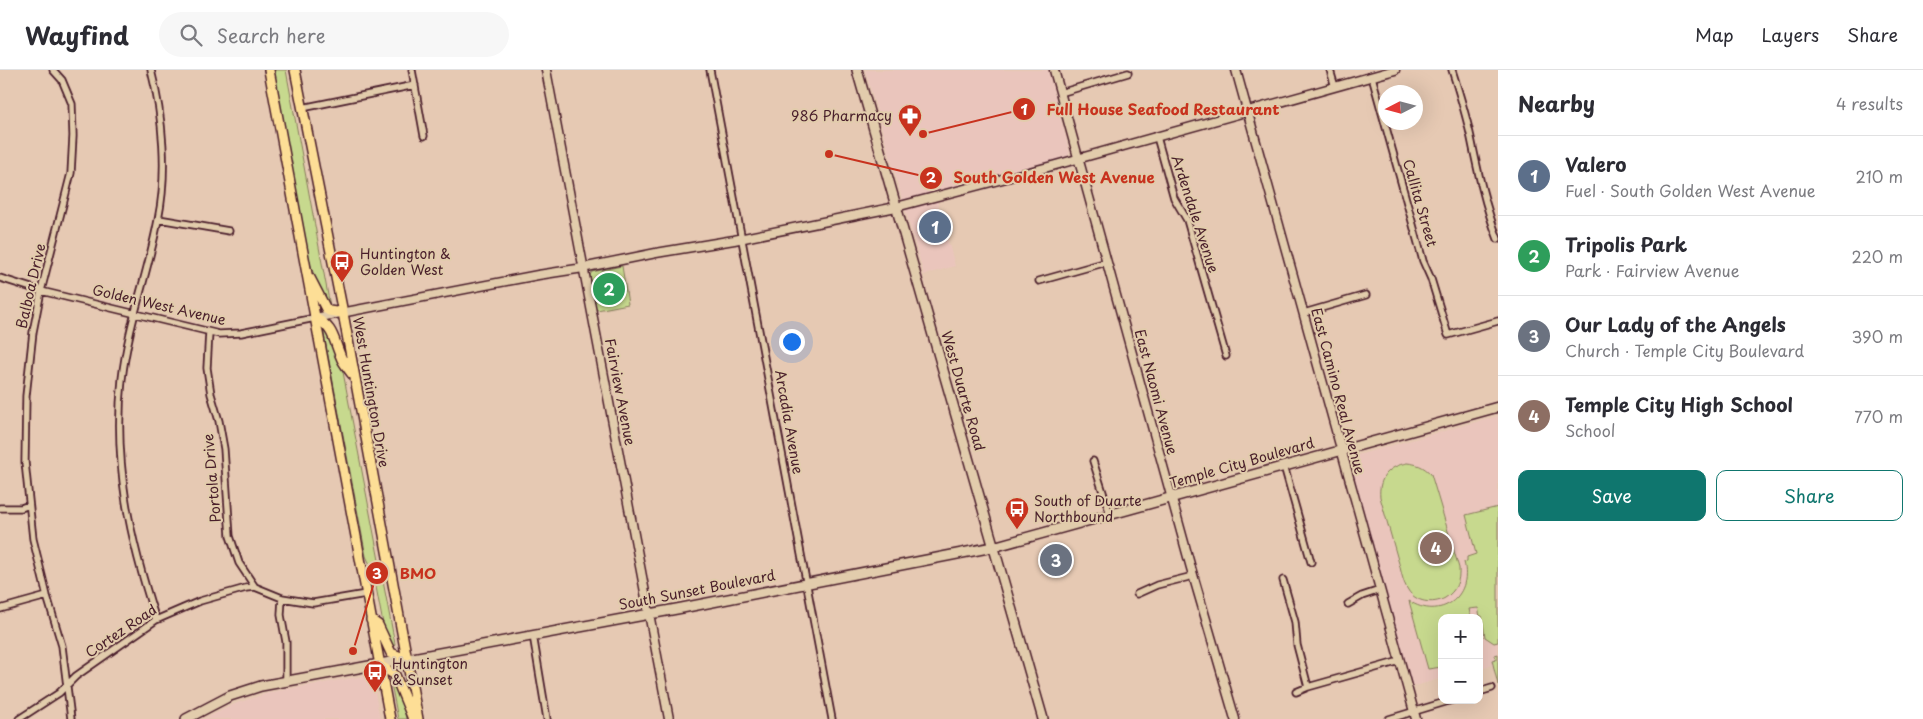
<!DOCTYPE html>
<meta charset="utf-8">
<style>
body{margin:0;font-family:"Playpen Sans",sans-serif;background:#f7f7f7;color:#2b2b33}
.controls{position:absolute;right:15px;bottom:15px;display:grid;overflow:hidden;border-radius:10px;box-shadow:0 5px 20px #0002}
.controls button{width:45px;height:45px;display:grid;place-items:center;padding:0;border:0;border-bottom:1px solid #e1e1e2;background:#fff;color:#2b2b33;font:25px sans-serif}
.compass{position:absolute;left:1378px;top:15px;width:45px;height:45px;border-radius:50%;background:#fff;box-shadow:0 5px 20px #0002;rotate:264deg}
.you{position:absolute;left:791px;top:271px;width:18px;height:18px;margin:-12px;border:4px solid #fff;border-radius:50%;background:#1a73e8;box-shadow:0 0 0 8px #1a73e833}
.badge{display:grid;place-items:center;width:32px;height:32px;border-radius:50%;background:#0f766e;color:#fff;font-size:16px;font-weight:700}
.pin{position:absolute;translate:-50% -50%;border:2px solid #fff;box-shadow:0 1px 5px #0006}
.list{margin:0;padding:0;list-style:none}
h2{display:flex;justify-content:space-between;align-items:center;height:65px;margin:0;padding:0 20px;font-size:21px}
h2 small{font-size:16px;font-weight:400;color:#7c7c81}
.list li{display:grid;grid-template-columns:32px 1fr auto;gap:15px;align-items:center;box-sizing:border-box;height:80px;padding:0 20px;border-top:1px solid #e1e1e2}
.list b{display:block;font-size:19px;white-space:nowrap}
.list p{margin:0;font-size:16px;white-space:nowrap;color:#7c7c81}
.list em{font-size:16px;font-style:normal;color:#7c7c81}
.actions{display:flex;gap:10px;padding:15px 20px}
.actions a{flex:1;padding:11px 0;border:1px solid #0f766e;border-radius:10px;text-align:center;font-size:18px;color:#0f766e}
.actions .main{background:#0f766e;color:#fff}
.icon{flex:none;width:28px;height:28px;fill:none;stroke:currentColor;stroke-width:2;stroke-linecap:round;stroke-linejoin:round}
.map{position:relative;flex:none;width:1498px;height:649px;overflow:hidden}
header{display:flex;align-items:center;gap:30px;box-sizing:border-box;height:70px;padding:0 25px;background:#fff;border-bottom:1px solid #e1e1e2}
header strong{font-size:24px}
nav{display:flex;gap:28px;margin-inline-start:auto;font-size:18px}
.search{width:350px;height:45px;background:#f7f7f7;display:flex;align-items:center;gap:12px;box-sizing:border-box;padding:0 18px;border-radius:28px;color:#7c7c81;font-size:19px}
main{display:flex}
aside{flex:1;background:#fff}
.map>svg:first-child{display:block}
</style>
<header>
<strong>Wayfind</strong>
<div class="search"><svg class="icon" aria-label="search" viewBox="0 0 24 24"><circle cx="10" cy="10" r="6"/><path d="M15 15l6 6"/></svg>Search here</div>
<nav><a>Map</a><a>Layers</a><a>Share</a></nav>
</header>
<main>
<div class="map">
<svg width="1498" height="649" viewBox="0 0 1498 649">
<rect width="100%" height="100%" fill="#e6c9b3"/>
<filter id="ink" filterUnits="userSpaceOnUse"><feTurbulence type="fractalNoise" baseFrequency=".02" numOctaves="2"/><feDisplacementMap in="SourceGraphic" scale="10" xChannelSelector="R" yChannelSelector="G"/><feConvolveMatrix kernelMatrix="1 2 1 2 8 2 1 2 1" color-interpolation-filters="sRGB"/></filter>
<g filter="url(#ink)">
<!-- built -->
<path fill="#eac5bc" d="M865 0H1048L1070 83 1067 87 935 123 955 196 924 205Z
M1498 346V615L1492 595 1479 598V548H1442V608L1412 617 1354 407 1351 391 1354 386Z
M370 605 372 607 380 649H204L237 633 271 622Z"/>
<!-- green -->
<path fill="#c7d98e" stroke="#887c5c" d="M274 0H286L330 236H328L318 217 310 193Z
M622 196 628 234 597 240 590 205 592 202Z
M323 259H326L343 302 395 574 394 578 385 564 373 501 366 486Z
M1407 393C1417 394 1423 396 1431 404L1459 498C1460 511 1456 521 1445 528 1433 535 1415 532 1408 520 1402 511 1401 499 1398 490 1392 469 1386 448 1380 427 1378 408 1389 396 1407 393Z
M1498 437V572L1494 573 1485 567 1482 546H1480L1478 538 1469 539 1471 548H1442V597L1428 599 1409 531C1440 551 1473 527 1464 492L1467 491V487L1476 484 1466 445Z
M1498 584V615L1492 590 1496 589 1495 585Z
M394 610 400 621 406 649H398L391 613Z"/>
<g fill="none" stroke-linecap="round" stroke-linejoin="round">
<!-- minor casing -->
<g stroke="#4a1f2b" stroke-width="9">
<path id="minor" d="M53 0 62 10 72 34 73 66 71 103 41 221 33 262 26 326 25 392 33 469 47 526 62 576 71 649
M151 0C163 47 168 102 158 150 148 203 128 255 122 309 113 394 130 470 156 550
M412 0 424 66
M710 0 832 649
M1330 0 1335 17
M1452 0C1459 22 1466 45 1471 68 1478 102 1485 136 1498 169
M1372 7 1423 191 1431 209 1448 265 1498 251
M1060 23 1128 3
M302 38 415 15
M1157 67 1174 128 1187 150 1226 286
M159 149 229 161
M0 208 41 221 219 264 241 263 315 248
M1039 211 1107 192
M1304 243 1366 225
M209 262 207 298 211 324 219 351 224 379 230 466 239 493 255 517
M1093 391 1110 444
M1284 396 1311 492
M0 438H21L29 435
M1283 510 1295 552 1297 575 1308 617
M1137 524 1157 515 1193 506
M282 528 281 545 286 572V611
M1348 534 1362 526 1380 520
M0 539 47 526
M533 565 547 649
M1296 622 1308 617 1400 591
M1479 622 1492 618
M19 649 59 623 76 606 156 550 200 531 246 518 255 517 282 528 313 533 366 524
M1389 649 1452 630"/>
</g>
<!-- tertiary casing -->
<g stroke="#4a1f2b" stroke-width="11">
<path id="tertiary" d="M546 0 669 649
M1054 0 1191 498 1235 649
M1236 0 1416 649
M315 248 538 205 577 199 656 183 734 170 896 137 1052 96 1395 0"/>
</g>
<!-- secondary casing -->
<g stroke="#4a1f2b" stroke-width="12">
<path id="secondary" d="M857 0 1043 649
M186 649 230 626 261 616 682 538 993 477 1498 337"/>
</g>
<!-- primary casing -->
<g stroke="#4a1f2b" stroke-width="12">
<path id="primary" d="M269 0 390 649
M295 0 343 243 418 649
M310 208 326 239 329 241 343 243
M315 248C334 257 333 269 341 287 343 293 348 298 352 304
M371 550 378 555 391 583 406 589
M378 594 395 605 413 649"/>
</g>
<!-- minor -->
<use href="#minor" stroke="#e2ccac" stroke-width="5.5"/>
<!-- tertiary -->
<use href="#tertiary" stroke="#e2ccac" stroke-width="8"/>
<!-- secondary -->
<use href="#secondary" stroke="#e2ccac" stroke-width="9"/>
<!-- primary -->
<use href="#primary" stroke="#fdde96" stroke-width="9"/>
</g>
</g>
<!-- icons -->
<defs>
<g id="pharmacy-pin" transform="scale(1.25)"><path d="M0 17L-7.5 6A9.5 9.5 0 1 1 7.5 6Z" fill="#c8321e" stroke="#e2ccac"/><path d="M-2-6h4v4h4v4h-4v4h-4v-4h-4v-4h4Z" fill="#fff"/></g>
<g id="bus-pin" transform="scale(1.25)"><path d="M0 17L-7.5 6A9.5 9.5 0 1 1 7.5 6Z" fill="#c8321e" stroke="#e2ccac"/><path d="M-5-6H5V4H4V6H2V4H-2V6H-4V4H-5ZM-3.5-4V0h7V-4ZM-3.5 1.2v1.5H-2V1.2ZM2 1.2v1.5H3.5V1.2Z" fill="#fff"/></g>
</defs>
<g fill-rule="evenodd">
<use href="#pharmacy-pin" x="910" y="46"/>
<use href="#bus-pin" x="342" y="192"/>
<use href="#bus-pin" x="1017" y="439"/>
<use href="#bus-pin" x="375" y="602"/>
</g>
<g text-anchor="middle" stroke-width="4" stroke-linejoin="round" paint-order="stroke">
<!-- poi labels -->
<g font-size="14" fill="#4a1f2b" stroke="#e2ccac" text-anchor="start">
<text x="892" y="51" text-anchor="end">986 Pharmacy</text>
<text x="360" y="189">Huntington &amp;<tspan x="360" dy="16">Golden West</tspan></text>
<text x="1034" y="436">South of Duarte<tspan x="1034" dy="16">Northbound</tspan></text>
<text x="392" y="599">Huntington<tspan x="392" dy="16">&amp; Sunset</tspan></text>
</g>
<!-- street labels -->
<g font-size="14" fill="#4a1f2b" stroke="#e2ccac">
<text transform="translate(1420 133) rotate(74)" y="5">Callita Street</text>
<text transform="translate(1195 144) rotate(72)" y="5">Ardendale Avenue</text>
<text transform="translate(31 216) rotate(-77)" y="5">Balboa Drive</text>
<text transform="translate(159 235) rotate(13)" y="5">Golden West Avenue</text>
<text transform="translate(963 321) rotate(74)" y="5">West Duarte Road</text>
<text transform="translate(1338 321) rotate(75)" y="5">East Camino Real Avenue</text>
<text transform="translate(371 322) rotate(80)" y="5">West Huntington Drive</text>
<text transform="translate(620 322) rotate(79)" y="5">Fairview Avenue</text>
<text transform="translate(1156 322) rotate(75)" y="5">East Naomi Avenue</text>
<text transform="translate(789 352) rotate(80)" y="5">Arcadia Avenue</text>
<text transform="translate(1242 393) rotate(-16)" y="5">Temple City Boulevard</text>
<text transform="translate(212 408) rotate(-95)" y="5">Portola Drive</text>
<text transform="translate(697 520) rotate(-11)" y="5">South Sunset Boulevard</text>
<text transform="translate(121 561) rotate(-34)" y="5">Cortez Road</text>
</g>
</g>
<!-- callouts -->
<path fill="none" stroke="#c8321e" stroke-width="2" d="M923 64L1024 39M829 84L931 108M353 581L377 503"/>
<g fill="#c8321e" stroke="#e2ccac" stroke-width="2">
<circle cx="923" cy="64" r="5"/>
<circle cx="829" cy="84" r="5"/>
<circle cx="353" cy="581" r="5"/>
<circle cx="1024" cy="39" r="12"/>
<circle cx="931" cy="108" r="12"/>
<circle cx="377" cy="503" r="12"/>
</g>
<g font-size="15" text-anchor="middle" font-weight="bold" fill="#fff">
<text x="1024" y="45">1</text>
<text x="931" y="113">2</text>
<text x="377" y="509">3</text>
</g>
<g font-size="15" text-anchor="middle" font-weight="bold" fill="#c8321e" stroke="#e2ccac" stroke-width="4" stroke-linejoin="round" paint-order="stroke">
<text x="1163" y="45">Full House Seafood Restaurant</text>
<text x="1054" y="113">South Golden West Avenue</text>
<text x="418" y="509">BMO</text>
</g>
</svg>
<div class="controls">
<button>+</button>
<button>−</button>
</div>
<svg class="compass" viewBox="-18 -18 36 36"><path d="M0-13l5 13h-10z" fill="#e53935"/><path d="M0 13l5-13h-10z" fill="#7c7c81"/></svg>
<div class="you"></div>
<div class="pin badge" style="left:935px;top:157px;background:#5c6f8a">1</div>
<div class="pin badge" style="left:609px;top:219px;background:#2e9e5b">2</div>
<div class="pin badge" style="left:1056px;top:490px;background:#6b7280">3</div>
<div class="pin badge" style="left:1436px;top:478px;background:#8d6e63">4</div>
</div>
<aside>
<h2>Nearby<small>4 results</small></h2>
<ul class="list">
<li><span class="badge" style="background:#5c6f8a">1</span><div><b>Valero</b><p>Fuel · South Golden West Avenue</p></div><em>210 m</em></li>
<li><span class="badge" style="background:#2e9e5b">2</span><div><b>Tripolis Park</b><p>Park · Fairview Avenue</p></div><em>220 m</em></li>
<li><span class="badge" style="background:#6b7280">3</span><div><b>Our Lady of the Angels</b><p>Church · Temple City Boulevard</p></div><em>390 m</em></li>
<li><span class="badge" style="background:#8d6e63">4</span><div><b>Temple City High School</b><p>School</p></div><em>770 m</em></li>
</ul>
<div class="actions"><a class="main">Save</a><a>Share</a></div>
</aside>
</main>
